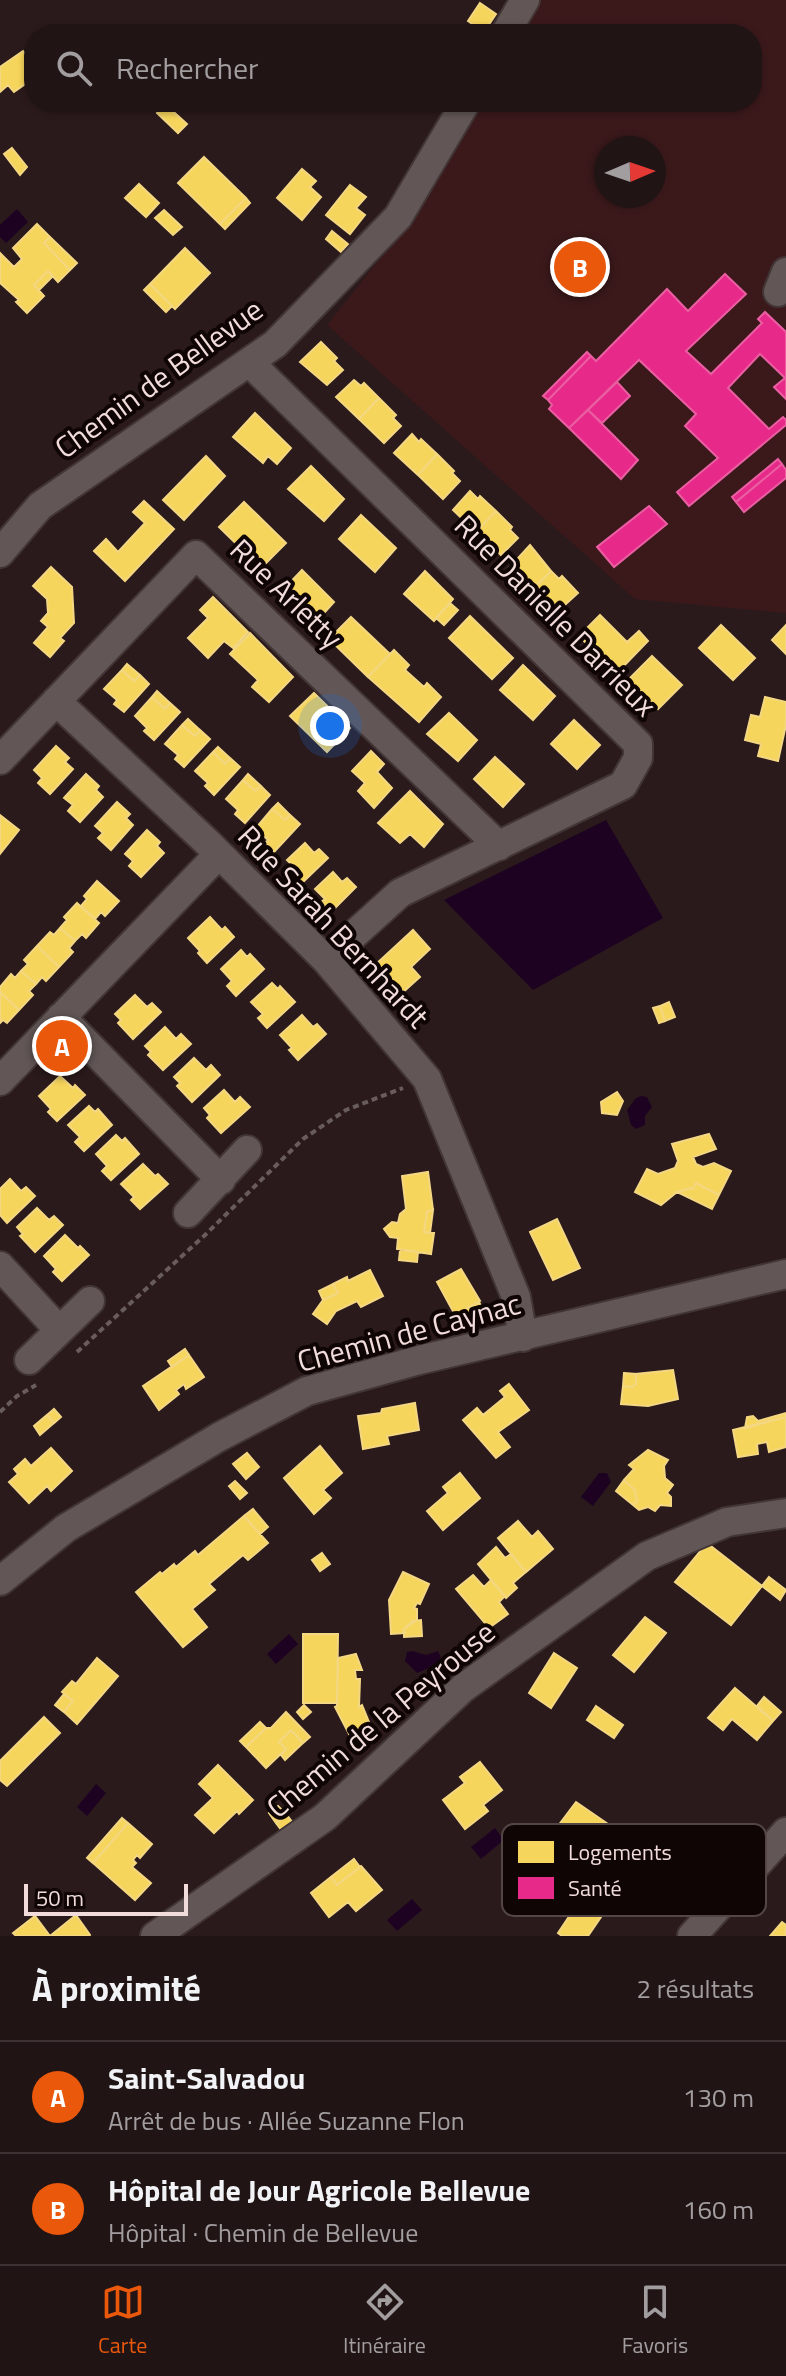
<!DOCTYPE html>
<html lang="fr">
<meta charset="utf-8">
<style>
body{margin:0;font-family:"Titillium Web",sans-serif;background:#281d1d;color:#f1f3f6}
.compass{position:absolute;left:594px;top:136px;width:72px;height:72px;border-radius:50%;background:#201414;box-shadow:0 2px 6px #0004;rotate:88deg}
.scale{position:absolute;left:24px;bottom:20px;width:164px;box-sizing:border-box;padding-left:8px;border:4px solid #f1dcdb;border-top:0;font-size:22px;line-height:28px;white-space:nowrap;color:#f1dcdb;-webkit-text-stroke:6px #100505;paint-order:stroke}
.you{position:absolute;left:330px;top:726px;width:28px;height:28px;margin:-20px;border:6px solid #fff;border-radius:50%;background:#1a73e8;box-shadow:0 0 0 12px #1a73e833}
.badge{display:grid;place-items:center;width:52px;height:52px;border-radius:50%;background:#ea580c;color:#fff;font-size:26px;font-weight:700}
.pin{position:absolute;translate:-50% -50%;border:4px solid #fff;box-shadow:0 2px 8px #0006}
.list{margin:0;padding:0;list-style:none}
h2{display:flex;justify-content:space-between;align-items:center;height:104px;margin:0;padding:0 32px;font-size:34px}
h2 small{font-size:26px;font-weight:400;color:#a29ea0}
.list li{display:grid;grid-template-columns:52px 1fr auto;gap:24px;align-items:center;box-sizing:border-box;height:112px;padding:0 32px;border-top:2px solid #3d3334}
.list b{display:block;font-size:30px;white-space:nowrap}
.list p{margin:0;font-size:26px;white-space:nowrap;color:#a29ea0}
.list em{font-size:26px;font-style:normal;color:#a29ea0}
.icon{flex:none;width:44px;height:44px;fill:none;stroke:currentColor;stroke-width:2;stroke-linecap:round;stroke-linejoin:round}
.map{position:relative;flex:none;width:786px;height:1936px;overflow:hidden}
.search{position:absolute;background:#201414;box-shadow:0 2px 6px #0004;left:24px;right:24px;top:24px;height:88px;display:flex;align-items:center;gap:20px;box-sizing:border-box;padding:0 28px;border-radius:32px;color:#a29ea0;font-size:30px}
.sheet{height:328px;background:#201414}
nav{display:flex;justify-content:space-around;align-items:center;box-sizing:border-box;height:112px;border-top:2px solid #3d3334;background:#201414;font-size:22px;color:#a29ea0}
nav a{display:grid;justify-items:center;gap:4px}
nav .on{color:#ea580c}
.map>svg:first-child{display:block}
</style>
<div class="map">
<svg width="786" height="1936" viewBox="0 0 786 1936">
<rect width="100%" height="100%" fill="#2b1a1b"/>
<!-- built -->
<path fill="#3b191b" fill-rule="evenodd" d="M538 0H786V613L635 599 327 325 420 209 481 102H752V34H519ZM606 148H654V196H606Z"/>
<!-- water -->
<path fill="#1d0222" d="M17 209 28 222 6 243 0 237V225Z
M606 820 663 918 533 990 444 900Z
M641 1096 647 1097 652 1107 645 1116V1125L636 1129 631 1125 627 1110 636 1098Z
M599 1473H607L611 1482 593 1506 581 1497Z
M289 1634 298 1644 276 1664 267 1654Z
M412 1651 426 1655 438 1651 441 1658 434 1666 417 1673 405 1661 407 1652Z
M96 1784 106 1793 87 1816 77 1807Z
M495 1828 504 1840 481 1859 471 1847Z
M412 1899 422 1910 397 1931 387 1920Z"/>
<!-- homes -->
<path fill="#f6d55c" stroke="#f4d782" stroke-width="2" d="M480 3 496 14 484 32 468 21Z
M23 51 34 65V78L14 92 8 85 0 92V67Z
M165 104 187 124 178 133 157 113Z
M12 148 27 167 20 175 4 154Z
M204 157 246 198 220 224 178 183Z
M302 169 316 181 310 187 321 197 302 220 277 198Z
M139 184 159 203 146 217 125 198Z
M350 185 366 197 356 208 365 215 350 234 326 215Z
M246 198 250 203 225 229 220 224Z
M164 210 182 227 173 235 155 218Z
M37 224 50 237 44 243 70 270 58 282 48 271 34 285 44 296 27 313 16 302 19 300 0 283V253L14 267 22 259 13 248Z
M332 231 348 244 341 252 326 239Z
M50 237 77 263 70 270 44 243Z
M185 248 210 273 175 309 150 284Z
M48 271 53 276 39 290 34 285Z
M150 284 172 306 166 312 144 290Z
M321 342 337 358 334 361 343 370 327 385 300 362Z
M354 380 361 386 364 383 379 398 359 419 336 397Z
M379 398 396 415 393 418 401 426 384 443 359 419Z
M255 413 291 448 277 464 268 456 263 463 233 437Z
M412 434 419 442 421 439 437 454 418 475 394 453Z
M437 454 454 471 452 473 460 481 443 499 418 475Z
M206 456 225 476 184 520 163 500Z
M311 466 344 499 324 521 288 489Z
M470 491 478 499 480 496 496 511 476 532 453 510Z
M144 501 174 529 125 581 94 551 106 539 118 552 145 523 133 512Z
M244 502 286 543 261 568 219 527Z
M496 511 512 527 510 530 518 538 501 555 476 532Z
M361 515 396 548 375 572 339 539Z
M530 545 551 571 535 587 527 580 523 583 508 569Z
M51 567 72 587 74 623 60 638 64 641 50 657 34 643 48 627 41 621 48 613 47 599 33 586Z
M302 570 334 602 315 623 282 591Z
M425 571 453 599 434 621 404 594Z
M551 571 559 579 562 576 578 593 555 614 539 599 543 595 535 587Z
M213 597 248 632 233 648 224 641 208 658 188 638 208 618 200 610Z
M450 603 458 610 444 625 436 618Z
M600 615 627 642 639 631 648 641 616 674 579 636Z
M470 616 513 658 492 679 449 638Z
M351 617 390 654 368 677 329 639Z
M721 625 755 658 733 680 699 648Z
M786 625V654L772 640Z
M250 633 293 677 269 702 252 687 258 680 230 654Z
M394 650 409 665 405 670 424 687 427 683 441 697 419 722 368 677Z
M652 656 682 685 658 709 628 680Z
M127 664 140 675 134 681 122 670Z
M523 665 555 696 533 720 500 690Z
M122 670 134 681 140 675 149 684 124 712 114 704 117 700 104 689Z
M157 691 170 703 165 709 152 697Z
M314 693 350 728 327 752 290 716Z
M152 697 165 709 170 703 180 712 154 740 144 731 147 728 135 716Z
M765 697 786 702V725L778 761 758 756 761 744 745 740 751 715 760 717Z
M449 713 477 740 458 761 427 734Z
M188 719 200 730 195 736 182 725Z
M574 720 600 745 577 769 551 744Z
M182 725 195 736 200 730 210 739 184 767 175 759 178 755 165 744Z
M56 746 69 758 65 762 73 769 50 794 38 783 42 778 34 770Z
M218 747 230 758 225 764 213 752Z
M371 751 384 764 377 772 392 788 374 808 358 791 365 783 352 771Z
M213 752 225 764 230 758 240 767 214 795 205 786 208 783 195 771Z
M495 757 524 784 503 807 474 779Z
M86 774 99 786 96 790 103 797 80 822 68 811 73 805 64 798Z
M248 774 261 786 255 791 243 780Z
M243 780 255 791 261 786 270 795 245 823 235 814 238 810 226 799Z
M410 791 443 824 424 847 410 834 400 843 378 823Z
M117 802 130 814 126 818 133 825 111 850 98 838 103 833 95 826Z
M278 803 290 815 285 820 272 809Z
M272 809 285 820 290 815 300 824 274 852 265 843 268 840 256 828Z
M0 815 19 830 0 854Z
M147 830 160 842 157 846 164 853 141 877 129 866 133 861 125 854Z
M305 843 314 853 319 849 328 858 302 883 293 873 297 870 287 860Z
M333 872 342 882 347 878 356 887 331 912 321 902 325 899 315 889Z
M97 881 119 901 105 916 101 912 95 919 81 906 87 899 84 896Z
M77 903 99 923 86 938 82 934 75 941 60 928 67 920 64 917Z
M210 917 222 930 225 927 234 937 207 963 198 953 200 951 188 938Z
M60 928 75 941 69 948 73 952 59 967 37 946 50 932 54 935Z
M413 930 430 949 411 967 420 977 401 994 375 965Z
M37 946 59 967 46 981 42 977 36 984 21 971 28 964 24 960Z
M241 950 247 957 250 954 264 969 236 996 227 986 232 981 221 969Z
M21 971 36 984 29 991 33 995 19 1010 0 992V987L11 974 15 978Z
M272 983 278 989 280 986 295 1002 267 1028 258 1018 263 1014 251 1002Z
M0 992 19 1010 7 1023 3 1020 0 1023Z
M135 995 147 1007 152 1003 161 1012 133 1039 118 1023 121 1020 115 1014Z
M669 1002 675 1017 665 1021 660 1006Z
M660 1006 665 1021 659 1023 653 1008Z
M302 1015 313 1027 317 1024 326 1034 298 1060 289 1050 292 1048 280 1035Z
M165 1027 176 1039 181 1034 191 1044 163 1070 148 1055 151 1052 145 1046Z
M194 1058 206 1070 211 1065 220 1075 192 1102 177 1086 180 1083 174 1077Z
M60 1076 73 1088 75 1085 85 1095 57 1121 48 1112 51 1109 39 1096Z
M224 1090 235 1102 240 1097 250 1107 221 1133 207 1118 210 1115 204 1108Z
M617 1092 623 1101 617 1115 602 1113 601 1102Z
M89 1106 95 1112 98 1109 112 1125 84 1151 75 1142 80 1137 68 1125Z
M709 1134 716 1149 693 1157 696 1164 703 1167 714 1163 731 1171 719 1195 696 1183 693 1189 690 1188 677 1192 661 1205 635 1192 647 1169 658 1174 675 1168 678 1161 672 1144Z
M116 1135 122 1141 125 1138 139 1154 111 1180 102 1171 107 1166 96 1154Z
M143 1164 155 1176 158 1174 168 1184 140 1209 131 1200 134 1197 121 1184Z
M428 1172 433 1210 427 1211 424 1232 434 1233 431 1254 397 1249 398 1238 390 1237 384 1229 392 1222 398 1223 400 1214 406 1209 402 1176Z
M10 1179 21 1191 26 1187 35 1196 7 1223 0 1215V1189Z
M696 1183 719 1195 712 1209 677 1192 690 1188 693 1189Z
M37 1208 49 1220 54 1216 63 1225 35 1252 20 1236 23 1234 17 1227Z
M433 1210 430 1233 424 1232 427 1211Z
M557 1219 580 1268 553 1280 530 1232Z
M65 1235 78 1248 80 1246 89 1255 62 1281 53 1272 56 1269 44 1256Z
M400 1250 418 1252 417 1262 399 1260Z
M461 1269 480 1301 455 1315 437 1282Z
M370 1270 383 1296 361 1307 357 1301 336 1311 327 1324 313 1314 323 1300 338 1293 333 1284 347 1277 348 1281Z
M333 1284 338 1293 323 1300 319 1291Z
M479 1302 484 1311 468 1320 463 1311Z
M185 1349 189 1355 172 1367 168 1361Z
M189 1355 204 1377 186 1389 184 1384 176 1390 179 1394 159 1410 143 1386Z
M673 1370 678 1399 648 1406 621 1404 623 1386 632 1387 636 1384V1374Z
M624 1373 636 1374V1384L632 1387 623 1386Z
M509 1384 529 1410 498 1432 510 1447 496 1458 463 1420 477 1408 483 1415 505 1397 500 1391Z
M415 1403 419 1430 387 1436 389 1444 363 1449 358 1416 381 1413 382 1409Z
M54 1409 61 1417 54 1423 47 1415Z
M786 1413V1417L745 1428 747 1417 753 1416 758 1421Z
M47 1415 54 1423 40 1435 34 1426Z
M786 1417V1447L769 1452 767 1442 757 1444 758 1454 738 1457 733 1430Z
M320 1446 342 1473 323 1490 331 1498 314 1514 284 1478Z
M51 1448 72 1471 51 1491 47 1486 29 1503 9 1482 18 1474 14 1469 25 1459 31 1466Z
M648 1450 668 1460 664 1466 665 1478 673 1485 667 1493 671 1497V1506L660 1505 655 1511 648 1507 639 1510 633 1505 637 1501 635 1490 624 1480 634 1469 629 1465Z
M247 1453 259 1467 246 1479 233 1464Z
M460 1473 480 1498 443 1530 427 1511 448 1493 443 1487Z
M624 1480 635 1490 637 1501 633 1505 616 1491Z
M235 1481 247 1493 240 1499 229 1486Z
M253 1509 268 1527 260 1534 244 1516Z
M244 1516 268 1543 248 1560 243 1555 209 1584 215 1590 192 1609 207 1627 183 1647 136 1592 160 1572 162 1574 174 1564 176 1567 195 1551 198 1555Z
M518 1521 532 1537 538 1531 553 1549 526 1572 498 1538Z
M707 1543 762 1586 731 1625 675 1582Z
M496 1547 505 1558 511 1554 526 1572 513 1583 517 1588 506 1598 478 1564Z
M322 1553 330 1564 320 1571 312 1560Z
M403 1572 429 1584 420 1604 417 1603 414 1608 417 1609V1620L404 1629 405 1633 391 1634 389 1600Z
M473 1575 484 1587 491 1580 505 1596 499 1602 508 1614 489 1628 456 1589Z
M769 1577 786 1590 780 1600 762 1586Z
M645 1617 666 1633 634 1672 613 1655Z
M421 1620 422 1636 404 1637V1629L413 1621Z
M303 1634H338L337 1703H303Z
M554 1653 577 1668 551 1708 529 1693Z
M356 1654 362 1670H355L356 1679H360L359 1707 362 1705 371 1727 350 1736 335 1707 337 1706 338 1658Z
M97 1658 118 1676 77 1724 64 1712 73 1701 62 1692 72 1681 76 1684Z
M735 1688 773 1721 757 1740 732 1719 723 1730 708 1718Z
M64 1694 73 1701 64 1712 55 1705Z
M764 1697 781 1712 773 1721 757 1706Z
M304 1705 311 1712 303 1719 297 1712Z
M596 1706 623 1725 614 1738 587 1720Z
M286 1712 310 1737 303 1743 291 1730 279 1742 286 1749 266 1768 246 1747 266 1728H271Z
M44 1717 60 1733 7 1786 0 1780V1761Z
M260 1722 266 1728 246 1747 240 1741Z
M291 1730 303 1743 285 1760 281 1755 286 1749 279 1742Z
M480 1762 502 1790 483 1805 488 1811 465 1829 443 1800 465 1783 460 1777Z
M218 1765 253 1800 239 1814 237 1811 214 1833 195 1815 213 1798 199 1784Z
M576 1802 637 1844 618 1872 555 1830Z
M278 1806 287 1815 276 1823 269 1813Z
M287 1815 293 1823 282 1831 276 1823Z
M122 1818 128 1823 93 1863 87 1858Z
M128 1823 152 1844 140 1858 137 1855 133 1860 136 1863 132 1867 151 1883 135 1900 93 1863Z
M354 1859 360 1867 337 1885 331 1877Z
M361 1866 382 1890 356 1911 348 1902 329 1917 311 1893 331 1877 337 1885Z
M572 1874 612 1901 588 1936H562L558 1933 574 1909 556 1897Z
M76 1915 90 1935 89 1936H16L13 1933 35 1916 50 1936Z
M782 1922 786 1925V1936H770Z"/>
<!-- health -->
<path fill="#e7298a" stroke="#ea5fa2" stroke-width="2" d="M725 274 746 294 686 351 711 374 762 323 758 319 765 312 786 332V399L774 387 785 378 760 354 728 388 769 429 783 417 786 420V425L689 506 677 492 718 458 685 426 696 414 639 360 569 428 549 409 552 405 548 400 591 356 596 361 667 289 688 311Z
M587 352 591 356 548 400 543 396Z
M617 382 630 396 602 423 588 410Z
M588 410 638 460 621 479 569 428Z
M778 459 782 464 736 502 732 497Z
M782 464 786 470V478L744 512 736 502Z
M649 506 667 524 614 567 597 547Z"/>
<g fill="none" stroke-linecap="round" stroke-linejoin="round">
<!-- minor casing -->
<g stroke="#423535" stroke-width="32">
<path id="minor" d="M505 34 525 0
M778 292 786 272
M249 362 638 744V758L623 785 400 893 326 960
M0 553 40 506 275 344 398 217 466 102
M56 701 208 843 326 960 427 1079 516 1297 523 1337
M0 760 196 555 499 846
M61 1017 221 1180
M0 1081 218 855
M188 1213 247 1150
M0 1266 59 1330
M29 1360 90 1301
M0 1581 66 1528 219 1437 307 1391 419 1360 786 1274
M155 1936 325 1817 463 1688 647 1556 727 1522 786 1513
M692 1936 786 1832"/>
</g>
<!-- path -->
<path stroke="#695c5c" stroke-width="4" stroke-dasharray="6 4" stroke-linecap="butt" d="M77 1352 204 1236 303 1139 346 1110 403 1088
M0 1412 17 1396 36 1385"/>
<!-- minor -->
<use href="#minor" stroke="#625656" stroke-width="28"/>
</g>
<g text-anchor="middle" stroke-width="8" stroke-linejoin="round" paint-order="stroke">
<!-- street labels -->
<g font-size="30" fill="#f1dcdb" stroke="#100505">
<text transform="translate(159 379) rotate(-36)" y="10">Chemin de Bellevue</text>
<text transform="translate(286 594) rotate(44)" y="10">Rue Arletty</text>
<text transform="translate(555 616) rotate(45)" y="10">Rue Danielle Darrieux</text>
<text transform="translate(333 927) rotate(47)" y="10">Rue Sarah Bernhardt</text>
<text transform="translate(409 1333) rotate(-15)" y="10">Chemin de Caynac</text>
<text transform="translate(381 1720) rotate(-40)" y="10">Chemin de la Peyrouse</text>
</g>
</g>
<!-- legend -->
<rect x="502" y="1824" width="264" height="92" rx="12" fill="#100505" stroke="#544645" stroke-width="2"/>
<rect x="518" y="1841" width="36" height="22" fill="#f6d55c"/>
<rect x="518" y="1877" width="36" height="22" fill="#e7298a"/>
<g font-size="22" fill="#f1dcdb">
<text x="568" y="1860">Logements</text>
<text x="568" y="1896">Santé</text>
</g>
</svg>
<svg class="compass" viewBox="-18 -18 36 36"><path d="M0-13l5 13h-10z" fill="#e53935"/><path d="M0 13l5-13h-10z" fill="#a29ea0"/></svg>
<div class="scale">50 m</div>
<div class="you"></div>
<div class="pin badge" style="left:62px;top:1046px">A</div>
<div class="pin badge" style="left:580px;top:267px">B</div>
<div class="search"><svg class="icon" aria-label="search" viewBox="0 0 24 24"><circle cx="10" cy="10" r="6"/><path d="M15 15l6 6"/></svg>Rechercher</div>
</div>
<section class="sheet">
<h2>À proximité<small>2 résultats</small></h2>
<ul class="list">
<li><span class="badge">A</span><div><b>Saint-Salvadou</b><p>Arrêt de bus · Allée Suzanne Flon</p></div><em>130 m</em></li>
<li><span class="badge">B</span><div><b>Hôpital de Jour Agricole Bellevue</b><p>Hôpital · Chemin de Bellevue</p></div><em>160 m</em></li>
</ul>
</section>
<nav>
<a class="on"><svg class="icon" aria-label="map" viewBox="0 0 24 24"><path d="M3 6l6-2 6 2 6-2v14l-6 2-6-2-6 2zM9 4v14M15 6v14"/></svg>Carte</a>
<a><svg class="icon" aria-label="directions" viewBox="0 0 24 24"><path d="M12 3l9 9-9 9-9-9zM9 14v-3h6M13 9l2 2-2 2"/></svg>Itinéraire</a>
<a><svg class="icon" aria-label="saved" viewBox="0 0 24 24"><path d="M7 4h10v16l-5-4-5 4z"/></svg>Favoris</a>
</nav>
